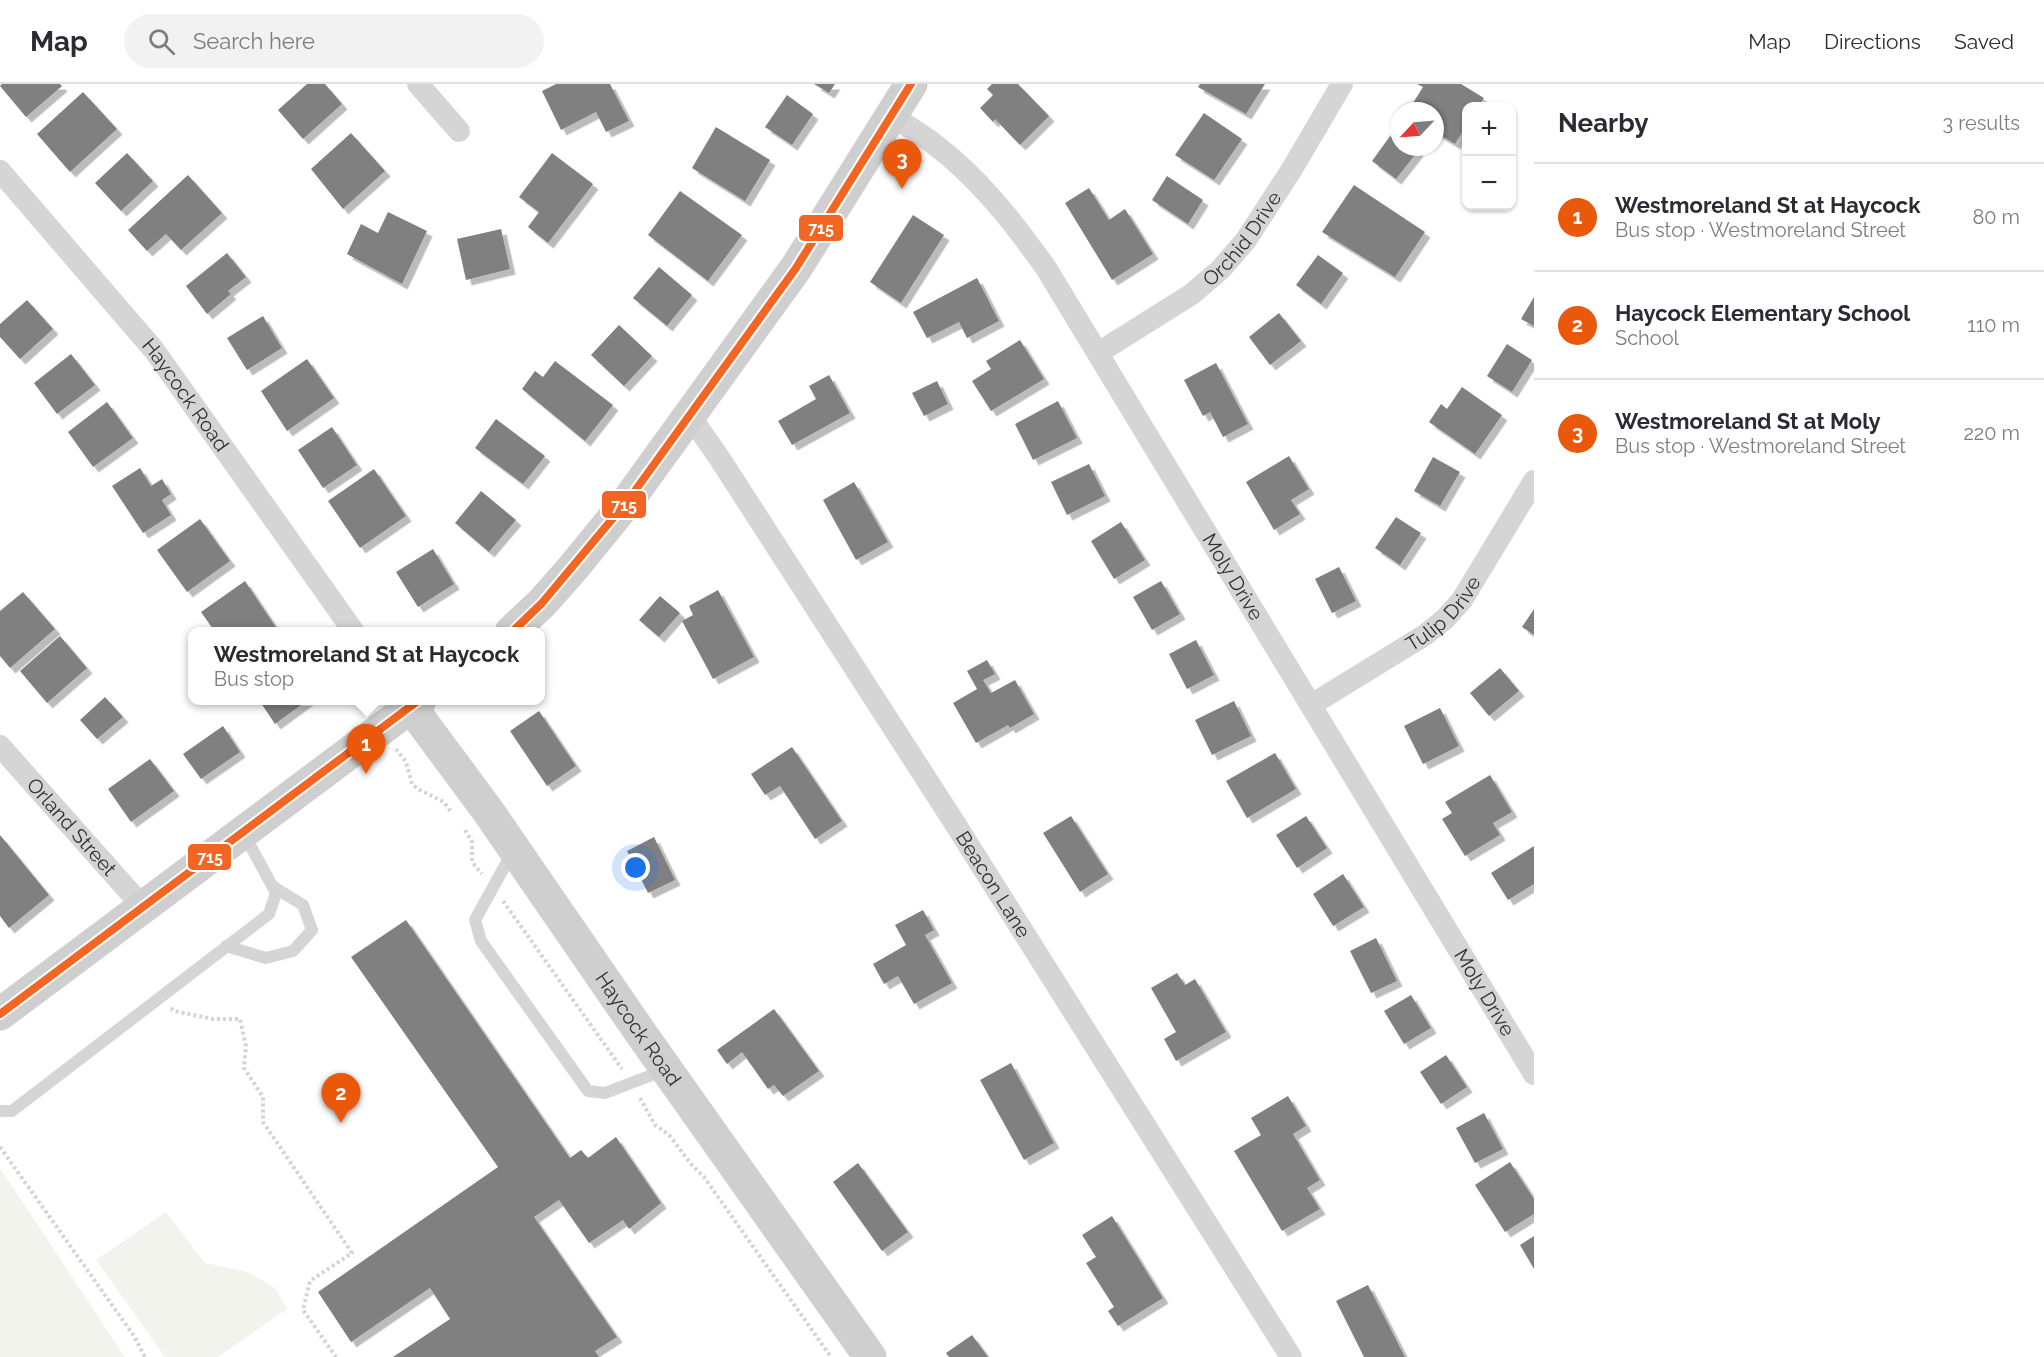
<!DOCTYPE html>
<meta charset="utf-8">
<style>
body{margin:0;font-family:Raleway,sans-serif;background:#f2f2f3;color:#2b2b33}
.controls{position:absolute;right:18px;top:18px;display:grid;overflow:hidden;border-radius:12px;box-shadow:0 2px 4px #0004}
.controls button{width:54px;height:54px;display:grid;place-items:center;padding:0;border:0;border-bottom:2px solid #e1e1e2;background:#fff;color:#2b2b33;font:30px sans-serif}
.compass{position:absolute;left:1390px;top:18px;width:54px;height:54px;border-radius:50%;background:#fff;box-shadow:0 2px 4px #0004;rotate:244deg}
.you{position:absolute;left:636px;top:784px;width:21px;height:21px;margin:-15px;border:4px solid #fff;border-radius:50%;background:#1a73e8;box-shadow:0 0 0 9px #1a73e833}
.badge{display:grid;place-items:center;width:39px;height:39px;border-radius:50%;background:#ea580c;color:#fff;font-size:20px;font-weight:700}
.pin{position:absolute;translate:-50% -50px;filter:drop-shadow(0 2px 3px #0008)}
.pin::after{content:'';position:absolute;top:32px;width:21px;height:18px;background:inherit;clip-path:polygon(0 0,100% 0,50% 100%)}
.popup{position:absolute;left:188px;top:543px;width:357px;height:78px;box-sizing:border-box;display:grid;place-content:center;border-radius:12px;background:#fff;filter:drop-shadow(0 2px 4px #0005);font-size:20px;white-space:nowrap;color:#7c7c81}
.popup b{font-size:22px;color:#2b2b33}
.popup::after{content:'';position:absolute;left:50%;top:100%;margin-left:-12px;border:12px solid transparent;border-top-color:#fff}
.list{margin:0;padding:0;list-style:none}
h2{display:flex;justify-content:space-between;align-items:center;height:78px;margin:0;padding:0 24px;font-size:26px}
h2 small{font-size:20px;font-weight:400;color:#7c7c81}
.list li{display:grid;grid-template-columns:39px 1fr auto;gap:18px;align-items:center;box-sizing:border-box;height:108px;padding:0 24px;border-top:2px solid #e1e1e2}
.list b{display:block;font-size:22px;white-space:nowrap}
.list p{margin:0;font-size:20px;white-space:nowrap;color:#7c7c81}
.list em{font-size:20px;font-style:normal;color:#7c7c81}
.icon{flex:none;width:33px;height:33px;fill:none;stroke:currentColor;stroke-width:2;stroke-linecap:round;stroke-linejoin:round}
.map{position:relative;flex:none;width:1534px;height:1273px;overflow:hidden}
header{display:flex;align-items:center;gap:36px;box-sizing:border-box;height:84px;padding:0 30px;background:#fff;border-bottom:2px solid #e1e1e2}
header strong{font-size:28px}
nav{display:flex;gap:33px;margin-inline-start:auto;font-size:21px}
.search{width:420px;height:54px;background:#f2f2f3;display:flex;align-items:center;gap:15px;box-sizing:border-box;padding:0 21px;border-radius:33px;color:#7c7c81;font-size:22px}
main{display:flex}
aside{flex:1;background:#fff}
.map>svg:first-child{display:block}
</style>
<header>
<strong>Map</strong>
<div class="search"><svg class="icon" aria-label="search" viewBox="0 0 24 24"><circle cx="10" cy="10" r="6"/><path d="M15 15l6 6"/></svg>Search here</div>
<nav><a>Map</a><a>Directions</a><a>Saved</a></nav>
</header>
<main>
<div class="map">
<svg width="1534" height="1273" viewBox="0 0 1534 1273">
<defs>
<filter id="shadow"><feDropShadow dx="5.5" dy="5.5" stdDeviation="0" flood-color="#0004"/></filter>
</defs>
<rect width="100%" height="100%" fill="#fff"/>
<!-- green -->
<path fill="#f2f3ed" d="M0 1084 125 1273H0Z
M166 1128 205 1179 248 1188 275 1204 287 1225 218 1273H165L96 1176Z"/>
<!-- building -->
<path fill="#808080" filter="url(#shadow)" d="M2 0H60L62 2 26 33 0 2Z
M307 0H325L342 20 303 55 278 26Z
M556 0H610L629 37 606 48 596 28 561 46 542 7Z
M814 0H835L829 9Z
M992 0H1018L1049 32 1020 61 995 35 993 38 980 24 993 11 987 5Z
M1200 0H1265L1246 30 1198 3Z
M1417 0H1461L1484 14 1479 22H1466V42L1455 60 1435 48V27H1408L1423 3Z
M83 8 117 45 70 88 37 50Z
M787 11 813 30 792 61 765 43Z
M1204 29 1242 55 1214 96 1175 71Z
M716 43 770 76 745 117 692 84Z
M1393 48 1399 53V63H1413L1418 67 1396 95 1372 77Z
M351 49 385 87 343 125 311 85Z
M127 69 153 97 121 127 95 99Z
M552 69 593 100 548 159 528 143 539 128 519 113Z
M188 91 222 129 181 166 166 150 147 167 128 146Z
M1167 92 1203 116 1188 140 1152 116Z
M1354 101 1425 148 1395 193 1322 148Z
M1089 104 1109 136 1125 125 1153 170 1112 196 1065 119Z
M680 107 742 151 708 197 648 151Z
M388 128 427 147 402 200 347 170 361 140 378 149Z
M913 131 944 151 901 219 870 198Z
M501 145 510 185 466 196 457 155Z
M227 169 246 193 228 207 231 210 207 230 186 202Z
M1318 171 1343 189 1321 220 1296 201Z
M659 183 692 211 667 242 633 214Z
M977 194 999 237 967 254 959 238 927 254 913 228Z
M1534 213V242L1521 235Z
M27 216 53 245 20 275 0 253V240Z
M1279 229 1301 257 1270 281 1249 253Z
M263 232 282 264 247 286 227 254Z
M619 241 652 272 624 302 591 271Z
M1020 256 1044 295 991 327 972 297 991 285 986 277Z
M1507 260 1532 276 1512 308 1487 292Z
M71 270 95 301 57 330 34 299Z
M307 275 334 314 287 347 261 307Z
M555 277 613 321 585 357 522 305 535 287 543 293Z
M1216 279 1248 340 1223 353 1210 328 1203 332 1184 296Z
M829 291 850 329 792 361 778 337 816 315 809 302Z
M937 297 948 320 924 332 912 309Z
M1462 303 1502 331 1475 370 1429 338 1441 320 1447 325Z
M1058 317 1077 354 1033 376 1015 340Z
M107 318 133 354 93 383 68 348Z
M496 335 545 372 523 400 475 364Z
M332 343 357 381 323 404 298 366Z
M1289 372 1309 405 1291 416 1300 430 1274 446 1246 398Z
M1433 373 1460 388 1440 422 1414 407Z
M1089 380 1105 412 1067 431 1051 398Z
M140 384 151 402 162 395 171 410 162 416 171 431 143 449 112 402Z
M374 385 406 432 360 464 328 417Z
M854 398 888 458 856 476 823 416Z
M481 407 516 436 489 468 455 439Z
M1396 433 1421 449 1400 481 1375 464Z
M200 435 230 477 187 508 157 466Z
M1121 438 1145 476 1114 495 1091 457Z
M433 465 454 500 418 523 396 488Z
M1339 483 1356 517 1332 529 1315 495Z
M245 497 279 548H215L201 528Z
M1161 497 1180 530 1152 546 1133 513Z
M718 506 754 573 713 595 682 537 693 531 689 522Z
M23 508 55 545 10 584 0 572V527Z
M660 512 680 529 659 553 639 536Z
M1534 525V551L1522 543Z
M60 552 87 584 47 619 20 587Z
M1196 556 1214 591 1187 605 1169 570Z
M987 576 995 590 983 596 991 609 1015 596 1034 630 1010 644 1008 641 976 659 953 619 977 605 967 587Z
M1500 584 1519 607 1489 632 1470 609Z
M105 613 123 633 97 655 80 636Z
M259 616H308L275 640Z
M1234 617 1251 652 1212 671 1195 636Z
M1440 624 1459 662 1423 680 1404 642Z
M539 627 576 682 547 702 510 647Z
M223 642 240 668 201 695 183 670Z
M792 663 842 737 815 755 780 702 765 711 751 690Z
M1275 669 1296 705 1247 734 1226 697Z
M150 675 174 707 131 738 108 705Z
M1490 691 1512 728 1493 739 1500 751 1465 772 1442 735 1452 729 1445 718Z
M1071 732 1108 790 1080 808 1043 749Z
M1306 732 1327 764 1297 784 1276 751Z
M0 751 49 811 9 844 0 832Z
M654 753 675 796 648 809 627 767Z
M1534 762V800L1508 816 1491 789Z
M1343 790 1364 823 1333 842 1313 810Z
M923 826 934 846 925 851 952 899 914 920 898 892 884 900 873 880 906 861 895 841Z
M406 836 570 1074 581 1066 588 1074 616 1053 661 1119 629 1145 623 1136 589 1159 559 1116 534 1133 617 1253 595 1267 599 1273H393L450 1235 430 1204 351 1258 318 1208 498 1083 351 873Z
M1376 854 1397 897 1371 909 1350 867Z
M1177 889 1185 901 1195 895 1226 948 1176 977 1164 955 1176 948 1151 904Z
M1411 911 1431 944 1404 960 1384 927Z
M774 925 819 987 783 1012 774 1001 768 1005 742 968 727 980 717 966Z
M1446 971 1467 1003 1441 1020 1420 988Z
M1011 979 1054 1059 1024 1076 980 996Z
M1288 1012 1306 1042 1293 1050 1320 1096 1307 1104 1320 1125 1282 1147 1234 1067 1261 1051 1251 1034Z
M1484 1029 1503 1065 1475 1079 1456 1044Z
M1510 1078 1534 1115V1130L1505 1148 1475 1101Z
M858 1079 908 1148 882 1167 833 1098Z
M1112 1132 1163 1214 1118 1242 1108 1227 1114 1223 1086 1179 1096 1173 1082 1151Z
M1534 1152V1185L1520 1161Z
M1368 1201 1405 1273H1364L1336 1217Z
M972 1251 988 1273H949L946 1269Z"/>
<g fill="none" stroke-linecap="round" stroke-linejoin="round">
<!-- path -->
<path stroke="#d4d4d4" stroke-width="4" stroke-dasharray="3 3" stroke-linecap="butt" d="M396 665 406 678 412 700 418 705 444 718 451 728
M465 746 472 758V778L482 790
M503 817 622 985
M171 924 174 927 213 935H240L246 962 244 984 263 1013V1038L352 1169 310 1197 303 1226 336 1273
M640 1014 655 1041 669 1051 691 1080 704 1093 831 1273
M0 1063 134 1252 145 1273"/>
<!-- lane -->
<path stroke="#d5d5d5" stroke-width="12" d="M512 769 475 836 481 857 588 1007 605 1009 665 986
M226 862 266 874 293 867 312 846 303 821 272 802
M0 1027H12L269 830 276 809 244 750"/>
<!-- street -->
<g stroke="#d5d5d5" stroke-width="22">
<path d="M418 0 459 47"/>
<path id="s1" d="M891 32C906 41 921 50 934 60 979 94 1014 139 1046 184L1534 990"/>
<path id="s2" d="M0 87 154 266 354 548"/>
<path id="s3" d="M1098 269 1192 210 1221 185 1246 156 1292 85 1342 0"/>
<path id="s4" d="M690 332 720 375 954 738 1291 1273"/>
<path id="s5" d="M1311 621 1425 551 1445 535 1462 516 1534 397"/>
<path id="s6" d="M0 662 143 823"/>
</g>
<!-- secondary -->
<g stroke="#cfcfcf" stroke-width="33">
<path d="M511 548 542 519 573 484 629 415 796 184 911 0"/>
<path id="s7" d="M411 623 488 727 640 948 870 1273"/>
<path d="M0 930 420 616"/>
</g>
<!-- bus-1 casing -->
<g stroke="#fff" stroke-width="12">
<path id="bus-1" d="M512 548 542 519 629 415 796 184 911 0
M0 930 419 616"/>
</g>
<!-- bus-1 -->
<use href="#bus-1" stroke="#f26522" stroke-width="8"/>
</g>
<g text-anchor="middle" stroke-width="6" stroke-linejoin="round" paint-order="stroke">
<!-- street labels -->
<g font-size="20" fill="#313131" stroke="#fff">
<text dy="7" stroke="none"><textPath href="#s3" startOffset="186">Orchid Drive</textPath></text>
<text dy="7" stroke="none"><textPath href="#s2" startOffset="291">Haycock Road</textPath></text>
<text dy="7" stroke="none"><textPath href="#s1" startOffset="580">Moly Drive</textPath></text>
<text dy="7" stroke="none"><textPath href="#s5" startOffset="162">Tulip Drive</textPath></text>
<text dy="7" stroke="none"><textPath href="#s6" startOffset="108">Orland Street</textPath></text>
<text dy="7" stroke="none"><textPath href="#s4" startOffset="558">Beacon Lane</textPath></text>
<text dy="7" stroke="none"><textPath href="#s1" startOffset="1066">Moly Drive</textPath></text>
<text dy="7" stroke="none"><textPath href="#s7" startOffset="394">Haycock Road</textPath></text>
</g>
</g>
<g stroke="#fff" stroke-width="2">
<rect x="798" y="130" width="46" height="28" rx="6" fill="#f26522"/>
<rect x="601" y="406" width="46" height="29" rx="6" fill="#f26522"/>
<rect x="187" y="759" width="45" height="28" rx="6" fill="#f26522"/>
</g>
<g font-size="16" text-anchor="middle" font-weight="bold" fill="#fff">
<text x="821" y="150">715</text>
<text x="624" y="427">715</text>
<text x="210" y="779">715</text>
</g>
</svg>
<div class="controls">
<button>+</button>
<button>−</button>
</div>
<svg class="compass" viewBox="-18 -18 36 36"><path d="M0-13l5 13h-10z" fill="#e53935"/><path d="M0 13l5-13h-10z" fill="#7c7c81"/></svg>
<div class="you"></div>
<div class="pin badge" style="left:366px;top:690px">1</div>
<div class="popup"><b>Westmoreland St at Haycock</b>Bus stop</div>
<div class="pin badge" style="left:341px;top:1039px">2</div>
<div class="pin badge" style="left:902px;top:105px">3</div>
</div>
<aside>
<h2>Nearby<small>3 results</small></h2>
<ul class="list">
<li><span class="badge">1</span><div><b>Westmoreland St at Haycock</b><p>Bus stop · Westmoreland Street</p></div><em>80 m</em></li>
<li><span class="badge">2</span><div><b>Haycock Elementary School</b><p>School</p></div><em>110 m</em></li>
<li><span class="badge">3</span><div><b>Westmoreland St at Moly</b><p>Bus stop · Westmoreland Street</p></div><em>220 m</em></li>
</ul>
</aside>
</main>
